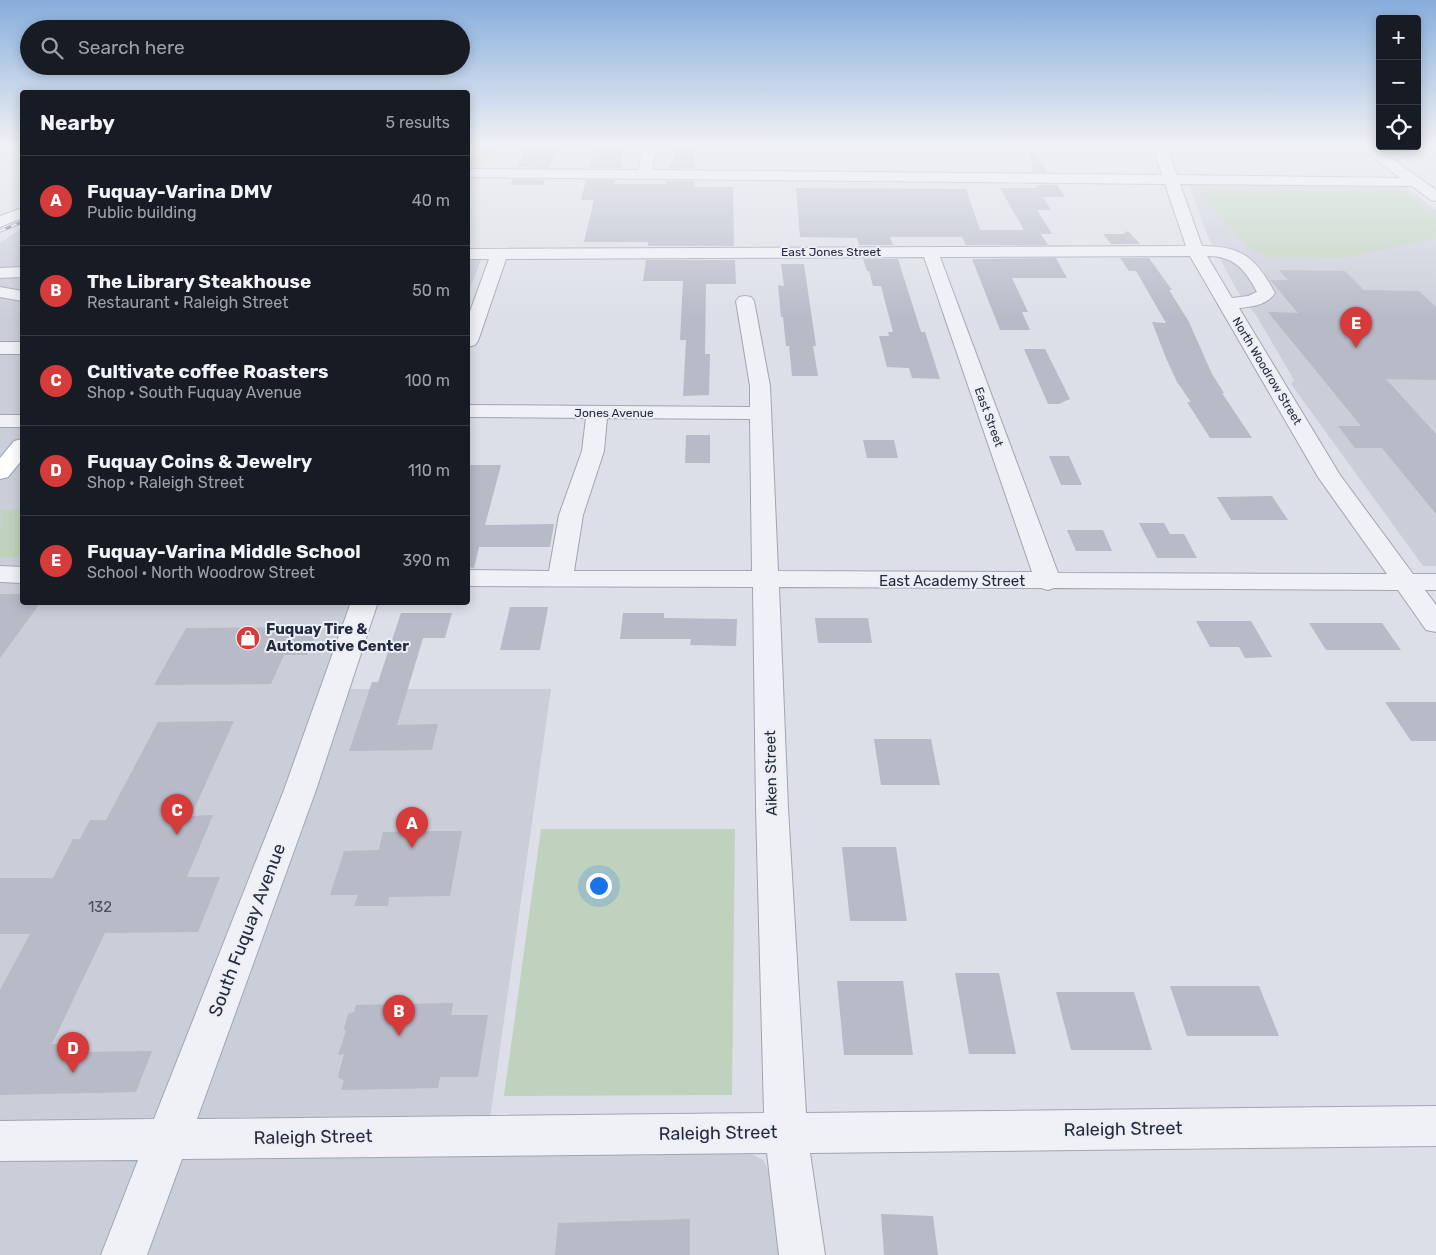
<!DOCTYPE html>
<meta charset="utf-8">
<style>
body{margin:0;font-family:Rubik,sans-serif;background:#20242c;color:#f1f3f6}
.controls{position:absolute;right:15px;top:15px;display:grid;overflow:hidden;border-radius:5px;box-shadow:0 2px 12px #0003}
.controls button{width:45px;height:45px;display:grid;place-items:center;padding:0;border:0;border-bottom:1px solid #363941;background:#171b24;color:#f1f3f6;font:25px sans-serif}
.you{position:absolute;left:598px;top:885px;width:18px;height:18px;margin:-12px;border:4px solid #fff;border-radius:50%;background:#1a73e8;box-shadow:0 0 0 8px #1a73e833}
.badge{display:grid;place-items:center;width:32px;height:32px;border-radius:50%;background:#d43b3a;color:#fff;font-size:16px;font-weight:700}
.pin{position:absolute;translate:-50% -41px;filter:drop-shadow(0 1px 2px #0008)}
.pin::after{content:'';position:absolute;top:26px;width:18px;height:15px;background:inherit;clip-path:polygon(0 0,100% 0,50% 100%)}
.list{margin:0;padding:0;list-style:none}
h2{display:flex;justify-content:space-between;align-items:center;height:65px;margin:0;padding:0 20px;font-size:21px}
h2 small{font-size:16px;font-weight:400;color:#9ea1a6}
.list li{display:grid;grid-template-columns:32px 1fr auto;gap:15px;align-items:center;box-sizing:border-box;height:90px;padding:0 20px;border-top:1px solid #363941}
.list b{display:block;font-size:19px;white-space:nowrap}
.list p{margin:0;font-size:16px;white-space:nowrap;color:#9ea1a6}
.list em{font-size:16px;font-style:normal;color:#9ea1a6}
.icon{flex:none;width:28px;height:28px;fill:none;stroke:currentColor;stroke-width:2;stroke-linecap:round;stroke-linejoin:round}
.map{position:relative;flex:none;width:1436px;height:1255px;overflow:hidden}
.search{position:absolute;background:#171b24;box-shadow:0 2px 12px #0003;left:20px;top:20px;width:450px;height:55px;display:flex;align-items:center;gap:12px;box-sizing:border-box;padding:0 18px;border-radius:28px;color:#9ea1a6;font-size:19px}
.panel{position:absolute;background:#171b24;box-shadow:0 2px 12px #0003;left:20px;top:90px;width:450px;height:515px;border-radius:5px}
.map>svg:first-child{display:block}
</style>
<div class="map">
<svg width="1436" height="1255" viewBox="0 0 1436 1255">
<rect width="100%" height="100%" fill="#dcdfe7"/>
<!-- built -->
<path fill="#caced9" d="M1189 184 1404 186 1436 210V566H1423L1291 384 1294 380 1256 315 1238 292 1207 235Z
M22 228V602L351 603 321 689H551L485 1154 745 1151 763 1160 773 1179 785 1255H0V243Z
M468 250H482L481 260 468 293Z"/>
<!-- green -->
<path fill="#bfd2bd" d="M468 144H499C489 152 486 168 473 169L469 167 477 151 468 148Z
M1195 189 1404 192 1436 217V238L1343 258 1270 257 1252 251Z
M1 510H22V557H0Z
M541 829H735L732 1095 504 1096Z"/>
<!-- building -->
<path fill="#b7bac7" d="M1029 144 1048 172H1033Z
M676 146H695L694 169 670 168Z
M525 150H556L549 168 518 167Z
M594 150H625L620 159H622L620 163H623L621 168H589Z
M513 179 545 180 543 185H510Z
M586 180H615L614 184H666V181H694V187H733L734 246H648V242H584L594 200H581Z
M1036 185H1057L1065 197H1043L1051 210H1037L1052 234H1041L1048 245H966L962 237H890L893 245H859L857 238 800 237 796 188 966 189 980 230H1024L1000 188H1036Z
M1128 231 1140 244H1111L1103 234H1123Z
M1056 258 1067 278H1012L1028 312H1022L1030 330H1000L972 259Z
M1120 258H1149L1172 290H1169L1189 322 1212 374 1224 393H1222L1252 438H1210L1187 402H1191L1177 382 1166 358 1152 322 1166 323 1136 271H1129Z
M863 259H898L921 332H925L940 379 912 378 909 368 887 367 879 336H889L888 332H893L881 286H873L869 271H867Z
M646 260H735L736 284H706L705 354H710L709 395 683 396 686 340H680L683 281H643Z
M781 264H804L816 346H813L818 376H792L789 346H786L783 317H781L778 285 784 286Z
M1279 270 1345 271 1364 290 1419 291 1436 307V380L1386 379 1436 434V514L1382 448H1355L1338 426H1361L1268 312 1298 313 1270 280H1288Z
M1024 349H1045L1070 399 1059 404H1048Z
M686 435H710V463H685Z
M863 440H894L898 458H867Z
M1049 456H1069L1082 485H1061Z
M468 465H501L485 525 554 524 550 547H479L474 568 468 567Z
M1272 496 1288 520H1231L1217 497Z
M1139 523H1164L1170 534H1184L1197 558H1157Z
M1067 530H1103L1112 551H1076Z
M0 594H22V602H41L0 658Z
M510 607H548L540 650H500Z
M401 613H452L445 638H423L397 725 438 724 432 750 349 751 372 682H378Z
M623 613H664V618L737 619 736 646 690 645 691 639H620Z
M815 618H868L872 643H818Z
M1196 621H1251L1272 657 1245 658 1239 647H1210Z
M1309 623H1382L1401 650H1326Z
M319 627 307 655H284L271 684 154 685 186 628Z
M1385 702H1436V741H1411Z
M234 721 191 816 213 815 187 877H220L198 932 105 933 52 1044H83L79 1052 152 1051 136 1092 0 1095V990L30 934H0V878H53L73 839H80L90 820H106L158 722Z
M874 739H931L940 785H881Z
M439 831H462L450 896 389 897 388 906H354L358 895H330L344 851 379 850 383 832Z
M842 847H896L907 921H850Z
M955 973H999L1016 1054H969Z
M837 981H903L913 1055H844Z
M1170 986H1259L1279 1036H1187Z
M1056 992H1134L1152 1050H1071Z
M453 1003 451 1015H488L478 1077H440L438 1088 341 1090 344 1081 338 1077 344 1054 338 1055 346 1031 344 1029 348 1014 354 1012 356 1005Z
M881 1214 933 1216 938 1255H884Z
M690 1219V1255H555L558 1223Z"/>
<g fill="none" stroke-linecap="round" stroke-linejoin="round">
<!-- minor casing -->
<g stroke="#a1a5b1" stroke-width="2">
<path id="minor" d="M644 144H658L652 170 1162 175 1152 144H1166L1177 175 1400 178 1356 144H1371L1436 190V201L1431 200 1412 186 1180 184 1202 246C1242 246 1256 258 1275 293 1267 305 1252 307 1239 308L1340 475 1413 574H1436V590H1425L1436 605V632L1426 630 1398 590 1054 588 1048 590 1041 588 779 587 788 808 806 1113 1436 1106V1146L810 1153 825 1255H779L767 1153 182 1159 147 1255H101L138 1160 0 1161V1121L154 1119 284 790 351 602H378L316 790 197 1119 764 1113 756 808 753 587 468 586V570L549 571 559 515 582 451 586 418 468 417V405L750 407V386L736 301 739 297 745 296 751 297 754 301 770 386 778 571 1032 572 924 257 506 259 478 341 475 345 468 347V317L489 259H468V249L1186 246 1165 184 468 177V169L638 170ZM1190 256 1318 477 1387 574 1058 573 940 257ZM1207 256C1234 256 1245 269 1257 292L1248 296 1232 298ZM607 418 750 419 752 571H574L583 515 604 451Z
M22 208V218L0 227V216Z
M22 267V277L0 278V268Z
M0 287 22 291V301L0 297Z
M0 342H22V354H0Z
M0 415H22V427H0Z
M0 566 22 567V583L0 582Z"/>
</g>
<!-- major casing -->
<g stroke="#9ba1b4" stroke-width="2">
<path id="major" d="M22 439V460L8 477 0 479V458L14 441Z"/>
</g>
<!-- minor -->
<use href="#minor" fill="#eff1f6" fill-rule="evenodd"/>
<!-- major -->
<use href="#major" fill="#fff" fill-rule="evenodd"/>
<!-- rail casing -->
<g stroke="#757b92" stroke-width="3">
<path id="rail" d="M0 231 22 222"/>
</g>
<!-- rail -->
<use href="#rail" stroke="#eceef5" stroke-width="2" stroke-dasharray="6" stroke-linecap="butt"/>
</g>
<!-- sky -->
<linearGradient id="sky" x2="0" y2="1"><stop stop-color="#87aedc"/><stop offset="0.45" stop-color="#eff1f4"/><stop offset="1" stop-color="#eff1f4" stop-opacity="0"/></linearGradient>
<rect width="1436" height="320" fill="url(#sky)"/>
<!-- icons -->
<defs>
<g id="shop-disc" transform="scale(1.25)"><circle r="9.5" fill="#d43b3a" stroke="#eceef5"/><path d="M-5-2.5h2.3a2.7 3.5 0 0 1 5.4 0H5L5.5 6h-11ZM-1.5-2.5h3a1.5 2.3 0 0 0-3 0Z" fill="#fff"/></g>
</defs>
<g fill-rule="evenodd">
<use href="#shop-disc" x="248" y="638"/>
</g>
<g text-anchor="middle" stroke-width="4" stroke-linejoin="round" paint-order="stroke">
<!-- far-street labels -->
<g font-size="12" fill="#252b3e" stroke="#eceef5">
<text x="831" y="256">East Jones Street</text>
<text transform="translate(1267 371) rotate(59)" y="4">North Woodrow Street</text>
<text x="614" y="417">Jones Avenue</text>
<text transform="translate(989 417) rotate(70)" y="4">East Street</text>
</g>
<!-- street labels -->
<g font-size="15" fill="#252b3e" stroke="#eceef5">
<text x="952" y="586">East Academy Street</text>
<text transform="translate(771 773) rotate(-91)" y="5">Aiken Street</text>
</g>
<!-- poi labels -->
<g font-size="15" font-weight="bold" fill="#252b3e" stroke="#eceef5" text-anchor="start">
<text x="266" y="634">Fuquay Tire &amp;<tspan x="266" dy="17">Automotive Center</tspan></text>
</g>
<!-- near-number labels -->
<g font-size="15" fill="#4a4f60">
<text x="100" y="912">132</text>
</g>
<!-- near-street labels -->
<g font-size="18" fill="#252b3e" stroke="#eceef5">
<text transform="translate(247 930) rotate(-69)" y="6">South Fuquay Avenue</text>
<text transform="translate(1123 1129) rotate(-1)" y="6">Raleigh Street</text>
<text transform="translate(718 1133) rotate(-1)" y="6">Raleigh Street</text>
<text transform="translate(313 1137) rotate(-1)" y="6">Raleigh Street</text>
</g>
</g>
</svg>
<div class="controls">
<button>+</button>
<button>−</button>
<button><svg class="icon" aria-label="locate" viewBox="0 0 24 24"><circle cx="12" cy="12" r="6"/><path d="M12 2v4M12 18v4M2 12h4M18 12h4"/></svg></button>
</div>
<div class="you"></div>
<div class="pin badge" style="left:412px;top:848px">A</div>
<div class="pin badge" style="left:399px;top:1036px">B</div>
<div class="pin badge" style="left:177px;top:835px">C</div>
<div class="pin badge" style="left:73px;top:1073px">D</div>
<div class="pin badge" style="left:1356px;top:348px">E</div>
<div class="search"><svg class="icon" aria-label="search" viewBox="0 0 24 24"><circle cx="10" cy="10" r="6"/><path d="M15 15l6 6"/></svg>Search here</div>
<section class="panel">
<h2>Nearby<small>5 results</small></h2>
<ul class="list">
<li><span class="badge">A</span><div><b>Fuquay-Varina DMV</b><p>Public building</p></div><em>40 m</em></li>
<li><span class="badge">B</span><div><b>The Library Steakhouse</b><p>Restaurant · Raleigh Street</p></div><em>50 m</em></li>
<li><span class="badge">C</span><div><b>Cultivate coffee Roasters</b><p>Shop · South Fuquay Avenue</p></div><em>100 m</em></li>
<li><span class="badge">D</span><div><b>Fuquay Coins &amp; Jewelry</b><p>Shop · Raleigh Street</p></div><em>110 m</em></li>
<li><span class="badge">E</span><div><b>Fuquay-Varina Middle School</b><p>School · North Woodrow Street</p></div><em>390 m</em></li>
</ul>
</section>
</div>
